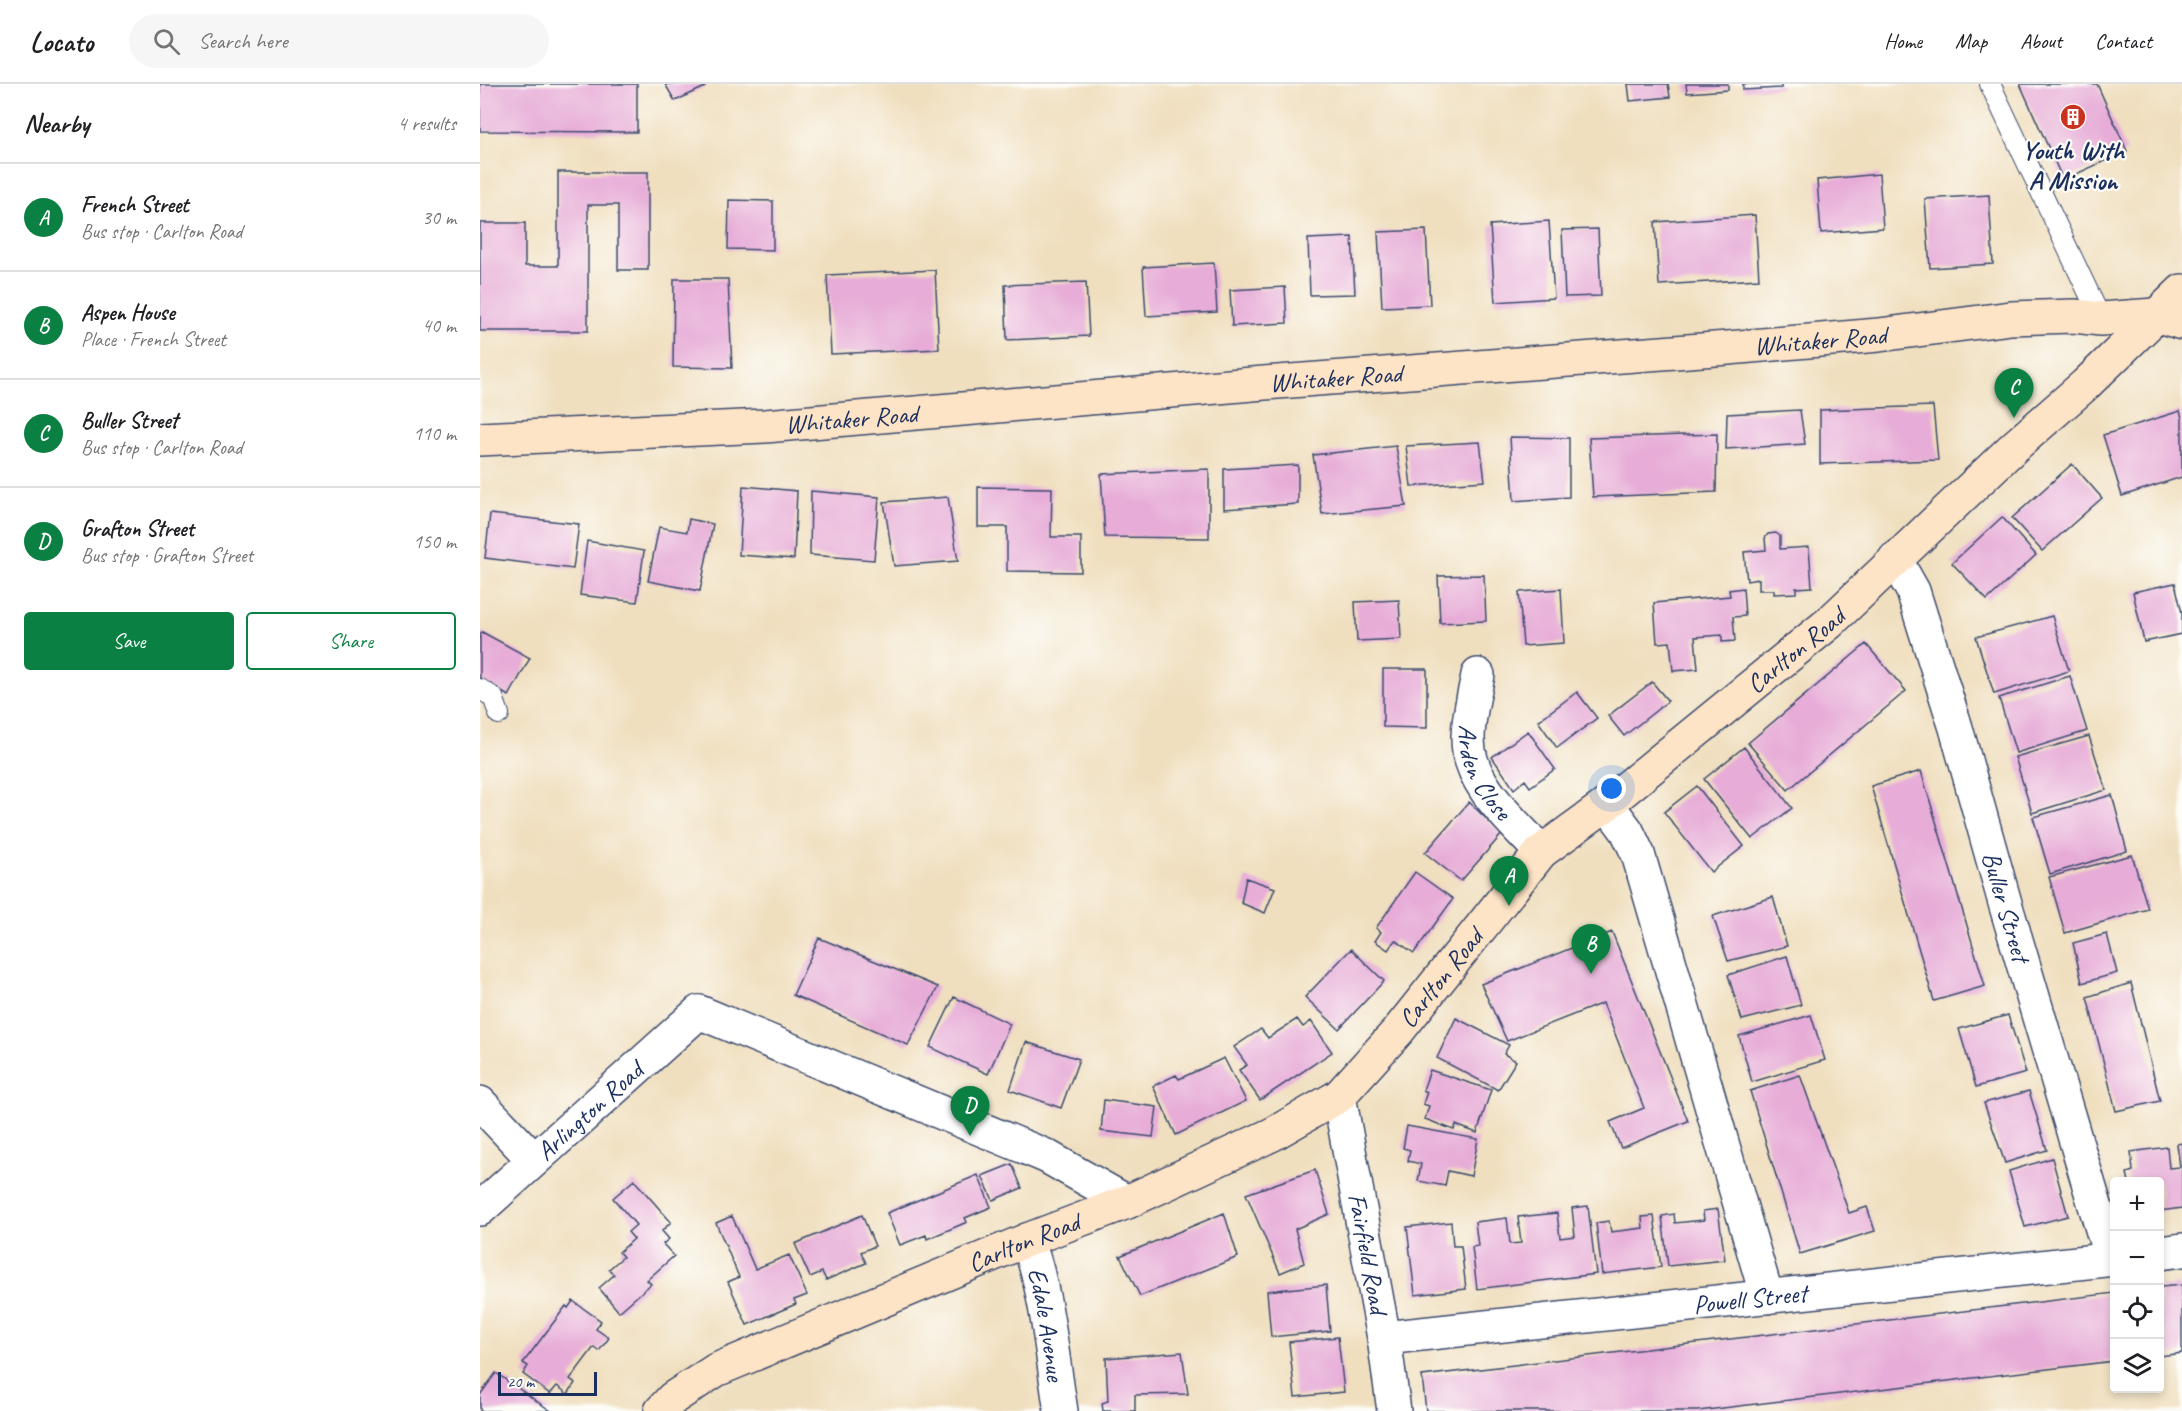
<!DOCTYPE html>
<meta charset="utf-8">
<style>
body{margin:0;font-family:Caveat,sans-serif;background:#f6f6f6;color:#202124}
.controls{position:absolute;right:18px;bottom:18px;display:grid;overflow:hidden;border-radius:6px;box-shadow:0 3px 9px #0003}
.controls button{width:54px;height:54px;display:grid;place-items:center;padding:0;border:0;border-bottom:2px solid #e0e0e0;background:#fff;color:#202124;font:30px sans-serif}
.scale{position:absolute;left:18px;bottom:15px;width:99px;box-sizing:border-box;padding-left:6px;border:3px solid #1b2f5e;border-top:0;font-size:16px;line-height:21px;white-space:nowrap;color:#1b2f5e;-webkit-text-stroke:4px #fdfcf7;paint-order:stroke}
.you{position:absolute;left:1132px;top:705px;width:21px;height:21px;margin:-15px;border:4px solid #fff;border-radius:50%;background:#1a73e8;box-shadow:0 0 0 9px #1a73e833}
.badge{display:grid;place-items:center;width:39px;height:39px;border-radius:50%;background:#0b8043;color:#fff;font-size:20px;font-weight:700}
.pin{position:absolute;translate:-50% -50px;filter:drop-shadow(0 2px 3px #0008)}
.pin::after{content:'';position:absolute;top:32px;width:21px;height:18px;background:inherit;clip-path:polygon(0 0,100% 0,50% 100%)}
.list{margin:0;padding:0;list-style:none}
h2{display:flex;justify-content:space-between;align-items:center;height:78px;margin:0;padding:0 24px;font-size:26px}
h2 small{font-size:20px;font-weight:400;color:#757577}
.list li{display:grid;grid-template-columns:39px 1fr auto;gap:18px;align-items:center;box-sizing:border-box;height:108px;padding:0 24px;border-top:2px solid #e0e0e0}
.list b{display:block;font-size:22px;white-space:nowrap}
.list p{margin:0;font-size:20px;white-space:nowrap;color:#757577}
.list em{font-size:20px;font-style:normal;color:#757577}
.actions{display:flex;gap:12px;padding:18px 24px}
.actions a{flex:1;padding:14px 0;border:2px solid #0b8043;border-radius:6px;text-align:center;font-size:21px;color:#0b8043}
.actions .main{background:#0b8043;color:#fff}
.icon{flex:none;width:33px;height:33px;fill:none;stroke:currentColor;stroke-width:2;stroke-linecap:round;stroke-linejoin:round}
.map{position:relative;flex:none;width:1702px;height:1327px;overflow:hidden}
header{display:flex;align-items:center;gap:36px;box-sizing:border-box;height:84px;padding:0 30px;background:#fff;border-bottom:2px solid #e0e0e0}
header strong{font-size:28px}
nav{display:flex;gap:33px;margin-inline-start:auto;font-size:21px}
.search{width:420px;height:54px;background:#f6f6f6;display:flex;align-items:center;gap:15px;box-sizing:border-box;padding:0 21px;border-radius:33px;color:#757577;font-size:22px}
main{display:flex}
aside{flex:1;background:#fff}
.map>svg:first-child{display:block}
</style>
<header>
<strong>Locato</strong>
<div class="search"><svg class="icon" aria-label="search" viewBox="0 0 24 24"><circle cx="10" cy="10" r="6"/><path d="M15 15l6 6"/></svg>Search here</div>
<nav><a>Home</a><a>Map</a><a>About</a><a>Contact</a></nav>
</header>
<main>
<aside>
<h2>Nearby<small>4 results</small></h2>
<ul class="list">
<li><span class="badge">A</span><div><b>French Street</b><p>Bus stop · Carlton Road</p></div><em>30 m</em></li>
<li><span class="badge">B</span><div><b>Aspen House</b><p>Place · French Street</p></div><em>40 m</em></li>
<li><span class="badge">C</span><div><b>Buller Street</b><p>Bus stop · Carlton Road</p></div><em>110 m</em></li>
<li><span class="badge">D</span><div><b>Grafton Street</b><p>Bus stop · Grafton Street</p></div><em>150 m</em></li>
</ul>
<div class="actions"><a class="main">Save</a><a>Share</a></div>
</aside>
<div class="map">
<svg width="1702" height="1327" viewBox="0 0 1702 1327">
<rect width="100%" height="100%" fill="#fdfcf7"/>
<filter id="ink" filterUnits="userSpaceOnUse"><feTurbulence type="fractalNoise" baseFrequency=".0167" numOctaves="2"/><feDisplacementMap in="SourceGraphic" scale="12" xChannelSelector="R" yChannelSelector="G"/><feConvolveMatrix kernelMatrix="1 2 1 2 8 2 1 2 1" color-interpolation-filters="sRGB"/></filter>
<filter id="wash" filterUnits="userSpaceOnUse"><feTurbulence type="fractalNoise" baseFrequency=".008" numOctaves="4" result="noise"/><feDisplacementMap in="SourceGraphic" scale="24" xChannelSelector="R" yChannelSelector="G"/><feGaussianBlur stdDeviation="1.35" result="paint"/><feColorMatrix in="noise" values="0 0 0 0 0 0 0 0 0 0 0 0 0 0 0 0 0 1.4 0 .05"/><feComposite in="paint" operator="in"/></filter>
<g filter="url(#wash)">
<rect width="100%" height="100%" fill="#f0dfbf"/>
<g id="blocks">
<!-- building -->
<path fill="#e7add8" d="M0 0H157V48L0 47Z
M185 0H224L225 3 195 17Z
M1148 0H1188L1190 13 1150 17Z
M1206 0H1248V6L1207 9Z
M1263 0H1301V4L1263 6Z
M1540 0H1617L1647 67 1583 96Z
M78 88H168V186H138V121H108V247H0V139H45V182H78Z
M1399 90 1403 144 1341 149 1337 96Z
M1509 111 1513 180 1450 184 1445 115Z
M249 116 293 117V166L248 165Z
M1275 131 1279 195 1179 201 1175 138Z
M1069 137 1074 214 1015 218 1010 141Z
M1118 145 1121 212 1085 213 1082 146Z
M946 146 950 221 902 223 898 148Z
M872 153 875 210 830 211 828 155Z
M734 179 737 228 666 232 663 183Z
M455 186 459 265 351 270 347 191Z
M194 195H248L252 284 193 283Z
M606 198 609 252 527 256 525 201Z
M805 203 807 239 752 242 750 206Z
M1453 322 1458 376 1340 380V326Z
M1320 326 1325 360 1246 365 1247 330Z
M1700 327 1702 334V393L1642 412 1623 351Z
M1237 350 1236 408 1113 413 1109 354Z
M1030 353 1089 354V413L1034 417Z
M1000 358 1005 397 931 402 926 362Z
M916 362 926 422 842 430 833 371Z
M1592 380 1622 414 1562 467 1532 434Z
M818 381V420L744 425V385Z
M729 385V454L625 453 621 390Z
M263 402 317 407 314 475 259 471Z
M498 403 572 404 571 453H601V488L527 487V443H498Z
M331 407 399 413 394 476 330 471Z
M468 413 478 477 414 482 404 418Z
M10 430 99 440 93 485 5 474Z
M1522 433 1556 471 1507 516 1472 479Z
M209 435 233 440 220 507 168 497 179 443 207 448Z
M1296 449 1300 452V465L1329 463 1332 503 1316 504V509L1294 510V506H1279V495L1267 497 1264 468 1286 466 1285 454 1288 450Z
M107 457 164 467 157 518 100 511Z
M1004 491 1006 537 960 539 958 492Z
M1695 499 1702 529V550L1664 558 1653 508Z
M1263 504 1265 532 1253 533 1255 557 1242 558V551L1215 553 1218 585 1193 587 1190 558 1177 559 1174 519 1250 512 1249 506Z
M1081 505 1084 559 1043 562 1039 508Z
M919 516 921 555 877 557 875 518Z
M1572 532 1589 587 1514 610 1496 553Z
M2 548 50 574 29 612 0 596V552Z
M1386 560 1426 607 1308 706 1268 659Z
M903 585H947V644L903 643Z
M1590 592 1607 647 1536 669 1519 614Z
M1172 598 1188 617 1144 652 1128 632Z
M1097 608 1117 634 1077 664 1058 637Z
M1048 647 1075 685 1050 703 1045 696 1034 705 1012 673Z
M1609 652 1626 706 1552 729 1535 673Z
M1264 663 1312 724 1272 755 1224 695Z
M1441 687 1505 902 1454 917 1391 702Z
M1217 702 1264 762 1231 788 1184 728Z
M1632 711 1647 767 1570 790 1553 733Z
M989 718 1022 750 981 797 945 769Z
M1652 771 1668 825 1585 849 1569 793Z
M935 788 973 815 934 869 915 856 908 866 895 857 901 848 896 844Z
M766 794 795 804 785 829 761 819Z
M1293 813 1307 862 1248 877 1233 832Z
M1132 848 1208 1037 1141 1064 1130 1038 1164 1024 1123 919 1027 957 1001 900Z
M1627 850 1637 889 1602 899 1593 859Z
M339 854 458 903 428 961 313 911Z
M871 865 904 897 859 945 825 913Z
M1307 872 1321 921 1262 936 1248 891Z
M1651 899 1680 1017 1636 1027 1607 913Z
M474 913 530 940 508 990 450 963Z
M1331 931 1345 976 1272 998 1259 952Z
M1528 931 1546 989 1496 1003 1479 945Z
M976 934 1029 961 1024 970 1036 977 1018 1006 957 974Z
M817 935 823 943 831 937 852 968 780 1016 759 986 767 981 754 963 781 945 788 954Z
M546 958 599 975 581 1024 530 1006Z
M744 974 766 1017 696 1051 673 1002 696 991 699 995Z
M950 986 1011 1006 997 1049 976 1041 974 1046 945 1035 949 1022 943 1020 947 1008 943 1006Z
M1320 991 1369 1129 1387 1123 1395 1147 1320 1170 1270 1007Z
M1549 1007 1567 1066 1525 1079 1504 1019Z
M624 1016 677 1023 673 1053 621 1047Z
M927 1042 998 1055 991 1092 968 1087 965 1102 938 1097 941 1080 928 1077 930 1066 923 1064Z
M1702 1059V1124L1680 1127V1098H1649L1647 1089 1653 1087 1651 1068 1687 1063 1689 1084 1700 1083 1697 1060Z
M1572 1074 1588 1132 1545 1143 1529 1087Z
M532 1080 542 1104 513 1116 502 1092Z
M835 1086 849 1130 815 1145 824 1179 800 1189 766 1110Z
M498 1091 511 1123 485 1134 487 1138 447 1155 446 1151 420 1161 407 1129Z
M154 1096 191 1138 182 1147 189 1155 183 1160 194 1172 167 1196 171 1200 139 1228 119 1204 134 1191 129 1185 143 1173 139 1168 154 1155 148 1148 156 1141 133 1114Z
M1108 1122 1116 1190 997 1205 992 1163 998 1162 995 1138 1027 1134 1030 1160 1041 1159 1038 1133 1077 1129 1080 1154 1095 1152 1092 1124Z
M1238 1125 1245 1176 1188 1182 1182 1132 1194 1130 1195 1139 1224 1136 1223 1127Z
M744 1129 758 1173 660 1212 640 1172Z
M382 1131 395 1162 381 1168 386 1179 346 1196 342 1188 330 1193 315 1160Z
M252 1132 275 1185 309 1171 327 1211 314 1216 316 1220 267 1241 248 1198 259 1193 236 1139Z
M1174 1132 1181 1183 1122 1190 1116 1139 1129 1137 1131 1148 1163 1144 1162 1133Z
M971 1138 973 1162H981L986 1205 935 1211 927 1143Z
M846 1201 850 1247 791 1253 787 1207Z
M1702 1201V1269L1680 1272V1203Z
M1634 1209V1277L1218 1327H946L942 1292Z
M93 1217 121 1237 116 1245 129 1254 119 1267 114 1263 90 1295 95 1299 88 1310 77 1302 70 1310 43 1290 48 1282 43 1279 86 1222 88 1224Z
M858 1253 864 1308 815 1313 809 1258Z
M702 1268 708 1310 655 1311V1327H623L622 1319 628 1317 626 1274Z
M16 1289 71 1327H0V1311Z"/>
</g>
</g>
<g filter="url(#ink)">
<use href="#blocks" fill-opacity="0" stroke="#3b496d" stroke-width="1.5"/>
<g fill="none" stroke-linecap="round" stroke-linejoin="round">
<!-- lane casing -->
<g stroke="#3b496d" stroke-width="22">
<path id="lane" d="M1510 0 1621 235
M0 605 13 613 19 630"/>
</g>
<!-- street casing -->
<g stroke="#3b496d" stroke-width="36">
<g id="street">
<path id="s1" d="M1415 475 1433 507 1476 644 1525 819 1631 1175"/>
<path id="s2" d="M998 591C994 612 988 633 988 655 988 700 1032 736 1061 768"/>
<path d="M1127 720 1147 747 1158 770 1287 1213"/>
<path id="s3" d="M859 1012 904 1254 914 1327"/>
<path d="M0 1019 54 1076"/>
<path id="s4" d="M0 1125 219 928 566 1072 647 1118"/>
<path id="s5" d="M547 1156C567 1206 572 1273 581 1327"/>
<path d="M1680 1169 1702 1166"/>
<path id="s6" d="M904 1254 1634 1175"/>
</g>
</g>
<!-- secondary casing -->
<g stroke="#3b496d" stroke-width="36">
<g id="secondary">
<path id="s7" d="M0 355 285 342 784 299 1248 264 1399 251 1531 234 1594 232 1621 235 1675 231 1702 239"/>
<path id="s8" d="M181 1327 193 1314 236 1286 547 1156 647 1118 793 1050 859 1012 918 947 1061 768 1127 720 1349 539 1534 363 1606 300 1702 207"/>
</g>
</g>
<!-- lane -->
<use href="#lane" stroke="#fff" stroke-width="20"/>
<!-- street -->
<use href="#street" stroke="#fff" stroke-width="33"/>
<!-- secondary -->
<use href="#secondary" stroke="#fee4c6" stroke-width="33"/>
</g>
</g>
<!-- icons -->
<defs>
<g id="building-disc" transform="scale(1.35)"><circle r="9.5" fill="#c8321e" stroke="#fdfcf7"/><path d="M-4-6H4V6H1V3H-1V6H-4ZM-2.5-4.3h1.7v1.8h-1.7ZM.8-4.3h1.7v1.8H.8ZM-2.5-1h1.7V.8h-1.7ZM.8-1h1.7V.8H.8Z" fill="#fff"/></g>
</defs>
<g fill-rule="evenodd">
<use href="#building-disc" x="1593" y="33"/>
</g>
<g text-anchor="middle" stroke-width="4.5" stroke-linejoin="round" paint-order="stroke">
<!-- poi labels -->
<g font-size="26" font-weight="bold" fill="#1b2f5e" stroke="#fdfcf7">
<text x="1593" y="75">Youth With<tspan x="1593" dy="30">A Mission</tspan></text>
</g>
<!-- street labels -->
<g font-size="26" fill="#1b2f5e" stroke="#fdfcf7">
<text dy="9" stroke="none"><textPath href="#s7" startOffset="1344">Whitaker Road</textPath></text>
<text dy="9" stroke="none"><textPath href="#s7" startOffset="858">Whitaker Road</textPath></text>
<text dy="9" stroke="none"><textPath href="#s7" startOffset="372">Whitaker Road</textPath></text>
<text dy="9" stroke="none"><textPath href="#s8" startOffset="1392">Carlton Road</textPath></text>
<text dy="9" stroke="none"><textPath href="#s2" startOffset="102">Arden Close</textPath></text>
<text dy="9" stroke="none"><textPath href="#s1" startOffset="366">Buller Street</textPath></text>
<text dy="9" stroke="none"><textPath href="#s8" startOffset="906">Carlton Road</textPath></text>
<text dy="9" stroke="none"><textPath href="#s4" startOffset="147">Arlington Road</textPath></text>
<text dy="9" stroke="none"><textPath href="#s8" startOffset="402">Carlton Road</textPath></text>
<text dy="9" stroke="none"><textPath href="#s3" startOffset="160">Fairfield Road</textPath></text>
<text dy="9" stroke="none"><textPath href="#s6" startOffset="368">Powell Street</textPath></text>
<text dy="9" stroke="none"><textPath href="#s5" startOffset="87">Edale Avenue</textPath></text>
</g>
</g>
</svg>
<div class="controls">
<button>+</button>
<button>−</button>
<button><svg class="icon" aria-label="locate" viewBox="0 0 24 24"><circle cx="12" cy="12" r="6"/><path d="M12 2v4M12 18v4M2 12h4M18 12h4"/></svg></button>
<button><svg class="icon" aria-label="layers" viewBox="0 0 24 24"><path d="M12 4l9 5-9 5-9-5zM3 14l9 5 9-5"/></svg></button>
</div>
<div class="scale">20 m</div>
<div class="you"></div>
<div class="pin badge" style="left:1029px;top:822px">A</div>
<div class="pin badge" style="left:1111px;top:890px">B</div>
<div class="pin badge" style="left:1534px;top:334px">C</div>
<div class="pin badge" style="left:490px;top:1052px">D</div>
</div>
</main>
